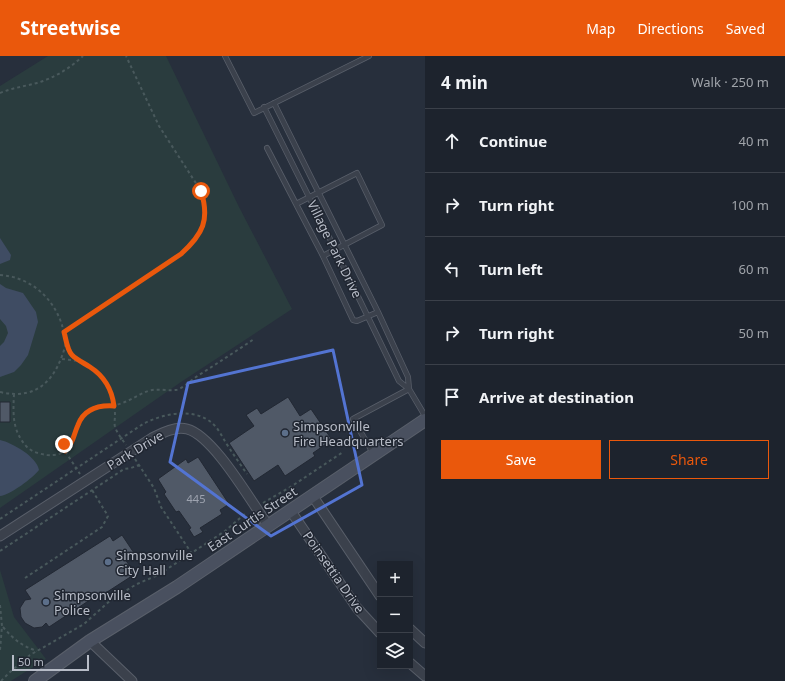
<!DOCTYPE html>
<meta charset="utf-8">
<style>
body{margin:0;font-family:"Noto Sans",sans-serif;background:#2a2f39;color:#f1f3f6}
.controls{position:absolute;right:12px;bottom:12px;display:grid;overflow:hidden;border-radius:0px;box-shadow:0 4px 16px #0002}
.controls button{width:36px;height:36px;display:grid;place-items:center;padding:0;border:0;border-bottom:1px solid #3b4049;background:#1d232d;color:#f1f3f6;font:20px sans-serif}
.scale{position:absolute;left:12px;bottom:10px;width:77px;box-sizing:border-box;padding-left:4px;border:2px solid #b7bcc7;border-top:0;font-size:11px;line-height:14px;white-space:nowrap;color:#b7bcc7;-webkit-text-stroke:3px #202631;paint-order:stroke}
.stop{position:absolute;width:12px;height:12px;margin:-9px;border:3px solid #ea580c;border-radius:50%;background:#fff}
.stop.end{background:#ea580c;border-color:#fff;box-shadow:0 1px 4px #0008}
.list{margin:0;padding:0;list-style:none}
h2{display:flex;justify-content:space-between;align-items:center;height:52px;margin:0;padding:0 16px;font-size:17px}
h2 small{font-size:13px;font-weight:400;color:#a0a4aa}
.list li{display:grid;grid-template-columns:26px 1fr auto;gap:12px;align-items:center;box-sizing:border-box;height:64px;padding:0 16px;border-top:1px solid #3b4049}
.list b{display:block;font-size:15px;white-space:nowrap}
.list em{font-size:13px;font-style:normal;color:#a0a4aa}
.actions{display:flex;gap:8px;padding:12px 16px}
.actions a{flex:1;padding:9px 0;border:1px solid #ea580c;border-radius:0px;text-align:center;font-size:14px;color:#ea580c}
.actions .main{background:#ea580c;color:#fff}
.icon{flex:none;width:22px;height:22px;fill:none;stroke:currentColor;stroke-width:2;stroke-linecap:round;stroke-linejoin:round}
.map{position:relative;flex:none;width:425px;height:625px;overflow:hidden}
header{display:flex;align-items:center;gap:24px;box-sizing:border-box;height:56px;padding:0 20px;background:#ea580c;color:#fff}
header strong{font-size:19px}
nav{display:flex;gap:22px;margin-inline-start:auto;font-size:14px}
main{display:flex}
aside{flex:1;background:#1d232d}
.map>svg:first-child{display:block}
</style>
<header>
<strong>Streetwise</strong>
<nav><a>Map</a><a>Directions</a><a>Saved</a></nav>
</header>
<main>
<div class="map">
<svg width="425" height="625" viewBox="0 0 425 625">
<rect width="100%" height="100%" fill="#272f3c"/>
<!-- green -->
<path fill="#2a3c3e" d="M48 0H166L239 151 292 253 181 326 0 452V30Z
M0 514 14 561 46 603 11 625H0Z"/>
<!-- water -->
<path fill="#3f4c63" d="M0 182 11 199 10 204 0 208Z
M0 228 6 232 23 237 36 256 38 266 28 299 21 309 14 316 0 321V290L4 286 8 277 6 270 0 263Z
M0 384C13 387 37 401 39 414 33 422 10 439 0 440Z"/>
<!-- building -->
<path fill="#505967" stroke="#222833" d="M288 341 300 360 311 353 332 384 313 397 315 400 285 420 278 409 254 425 229 387 254 370 246 359 257 352 261 358Z
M0 346H10V366H0Z
M198 401 229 448 220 454 222 458 200 472 203 476 194 481 189 473 191 472 179 455 176 456 164 438 166 436 158 423 186 403 188 407Z
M122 479 134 497 125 503 135 518 104 538 102 536 49 571 46 567 42 571 34 572 25 567 21 561 20 552 25 544 31 543 25 534 110 480 113 485Z"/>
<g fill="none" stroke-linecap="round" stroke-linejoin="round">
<!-- lane casing -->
<g stroke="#595f6a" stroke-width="6">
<path id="lane" d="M225 0 254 57 369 0
M274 47 378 256 408 321 409 333
M264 51 335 193 399 325 409 333 425 360
M267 92 323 200 353 264 357 265 378 256
M296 148 357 117 382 169 323 200
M373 397 353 363 409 333"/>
</g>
<!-- street casing -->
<g stroke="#595f6a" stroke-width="11">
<path id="street" d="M312 439 380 540
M290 454 357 552 380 577
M0 480 152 382C162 377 175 370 187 373 214 380 251 446 268 469
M410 573 425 587
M90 585 132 625
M410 607 425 620"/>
</g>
<!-- secondary casing -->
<g stroke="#595f6a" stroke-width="14">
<path id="secondary" d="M35 625 90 585 177 531 425 364"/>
</g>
<!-- path -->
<path stroke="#49595c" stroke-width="2" stroke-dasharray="3 3" stroke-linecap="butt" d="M0 37C14 31 29 30 43 25 59 19 71 11 83 0
M0 219C30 221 53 241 62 269 64 278 65 291 71 298 74 302 80 305 83 307 93 313 103 320 108 329 113 338 115 349 115 359 115 363 114 367 115 371 117 377 122 383 126 389
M64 276 181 198 193 187 202 174 205 163V149L201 135 159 70 126 0
M62 303 79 305
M0 336C39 345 57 322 66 287
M14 338C13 358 12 375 27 391 32 396 40 398 47 399 81 402 69 363 94 352 101 349 108 351 115 349 127 347 137 339 148 335 158 332 166 335 176 334 182 333 190 325 196 321 216 308 235 296 254 283
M63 384 65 395 80 418
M135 403 154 432 161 451 192 498
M263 447 292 430 343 396
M0 463 143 368C164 357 198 350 216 371 220 376 223 382 226 387 233 398 240 408 247 418
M0 495 109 423 124 413 131 412 139 409
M25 522 102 471 108 460 92 434
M0 549 2 570 0 594
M3 571C13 583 22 590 37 595
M1 625 10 616 30 599 84 568 113 542 137 528 158 519 225 475 247 456"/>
<!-- lane -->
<use href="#lane" stroke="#3b414c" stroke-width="4.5"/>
<!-- street -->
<use href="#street" stroke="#3b414c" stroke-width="9"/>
<!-- secondary -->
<use href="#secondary" stroke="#49505f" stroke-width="12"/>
</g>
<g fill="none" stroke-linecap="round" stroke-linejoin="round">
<!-- route -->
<path stroke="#ea580c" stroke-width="5" d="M64 388 65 395C74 386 73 380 78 369 84 353 98 349 114 350 112 334 104 320 90 311 84 307 77 304 72 299 67 294 66 283 64 276L181 198C203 178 210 164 201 135"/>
</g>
<!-- marked area -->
<path fill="none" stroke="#5374d2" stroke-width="3" stroke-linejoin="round" d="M333 294 362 429 271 480 170 406 188 327Z"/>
<!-- markers -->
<g fill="#5c6f8a" stroke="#202631" stroke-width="1.5">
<circle cx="285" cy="377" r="4"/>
<circle cx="108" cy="506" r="4"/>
<circle cx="46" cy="546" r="4"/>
</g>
<g text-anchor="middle" stroke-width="3" stroke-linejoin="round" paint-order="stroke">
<!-- number labels -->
<g font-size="11" fill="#9da3af">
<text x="196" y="447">445</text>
</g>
<!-- street labels -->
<g font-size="13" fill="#b7bcc7" stroke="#202631">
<text transform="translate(335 193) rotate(64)" y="5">Village Park Drive</text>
<text transform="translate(135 394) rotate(-31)" y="5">Park Drive</text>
<text transform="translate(252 463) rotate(-34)" y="5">East Curtis Street</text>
<text transform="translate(334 516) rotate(55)" y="5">Poinsettia Drive</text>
</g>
<!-- poi labels -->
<g font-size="13" fill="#b7bcc7" stroke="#202631" text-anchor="start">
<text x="293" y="375">Simpsonville<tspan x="293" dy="15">Fire Headquarters</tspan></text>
<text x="116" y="504">Simpsonville<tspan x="116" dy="15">City Hall</tspan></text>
<text x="54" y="544">Simpsonville<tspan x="54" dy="15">Police</tspan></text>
</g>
</g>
</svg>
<div class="controls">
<button>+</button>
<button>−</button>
<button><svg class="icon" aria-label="layers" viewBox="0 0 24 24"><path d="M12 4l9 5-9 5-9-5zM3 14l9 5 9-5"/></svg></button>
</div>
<div class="scale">50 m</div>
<div class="stop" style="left:201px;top:135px"></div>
<div class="stop end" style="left:64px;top:388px"></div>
</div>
<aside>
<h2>4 min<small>Walk · 250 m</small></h2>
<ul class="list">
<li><svg class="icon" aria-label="ahead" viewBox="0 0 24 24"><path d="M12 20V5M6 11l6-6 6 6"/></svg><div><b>Continue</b></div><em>40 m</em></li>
<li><svg class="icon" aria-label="right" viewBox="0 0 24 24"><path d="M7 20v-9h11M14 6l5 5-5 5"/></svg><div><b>Turn right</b></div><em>100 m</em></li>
<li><svg class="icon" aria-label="left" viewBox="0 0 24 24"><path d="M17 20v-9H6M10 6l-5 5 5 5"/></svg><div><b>Turn left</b></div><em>60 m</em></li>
<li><svg class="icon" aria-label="right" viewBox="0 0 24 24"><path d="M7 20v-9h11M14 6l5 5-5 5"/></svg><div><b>Turn right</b></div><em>50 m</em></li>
<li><svg class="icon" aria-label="arrive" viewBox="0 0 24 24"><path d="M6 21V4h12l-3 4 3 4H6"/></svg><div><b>Arrive at destination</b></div></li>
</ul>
<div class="actions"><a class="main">Save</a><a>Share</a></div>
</aside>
</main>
